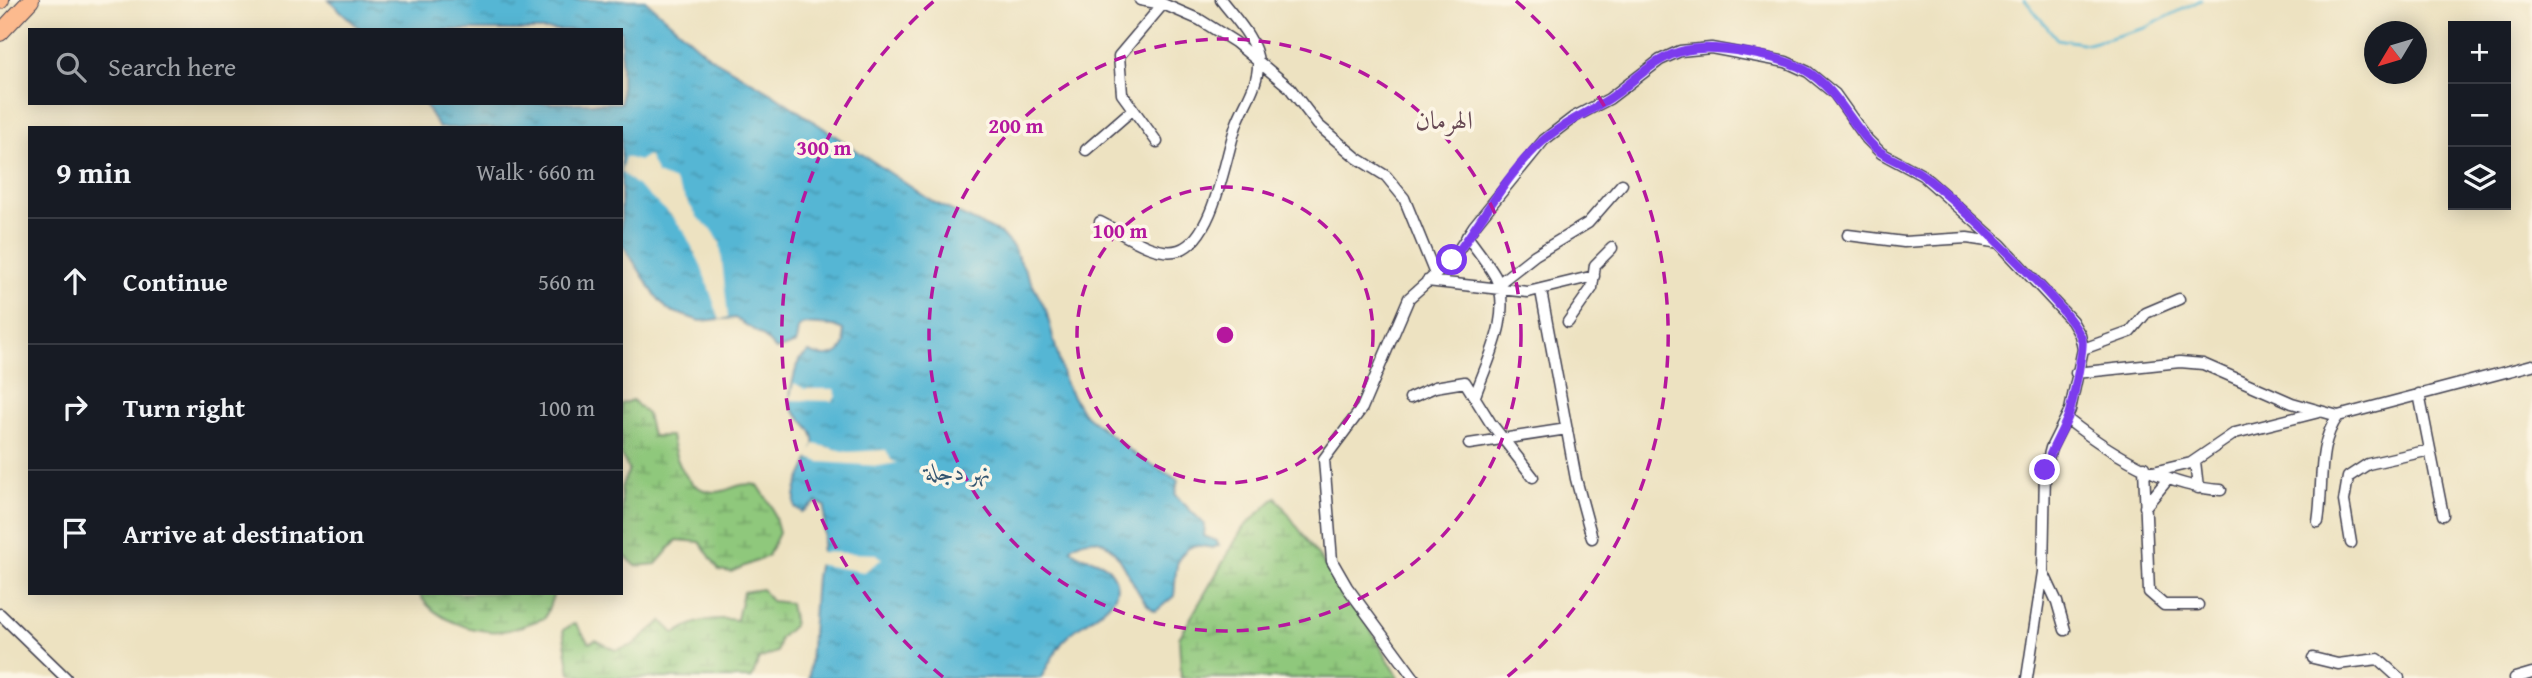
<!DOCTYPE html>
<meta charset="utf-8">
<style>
body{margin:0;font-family:"Gentium Book Plus",Amiri,serif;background:#20242c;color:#f1f3f6}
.controls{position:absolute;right:21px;top:21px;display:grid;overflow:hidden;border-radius:0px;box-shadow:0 4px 18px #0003}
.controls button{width:63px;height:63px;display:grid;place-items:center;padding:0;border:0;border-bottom:2px solid #363941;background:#171b24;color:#f1f3f6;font:35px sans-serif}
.compass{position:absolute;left:2364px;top:21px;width:63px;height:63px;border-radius:50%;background:#171b24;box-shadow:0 4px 18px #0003;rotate:232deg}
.stop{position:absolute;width:21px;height:21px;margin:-16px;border:5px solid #7c3aed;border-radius:50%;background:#fff}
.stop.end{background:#7c3aed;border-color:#fff;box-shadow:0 2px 7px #0008}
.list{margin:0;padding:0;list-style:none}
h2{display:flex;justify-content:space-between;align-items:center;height:91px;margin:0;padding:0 28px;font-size:30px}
h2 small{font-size:23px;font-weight:400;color:#9ea1a6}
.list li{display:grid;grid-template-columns:46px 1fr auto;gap:21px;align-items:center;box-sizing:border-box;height:126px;padding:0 28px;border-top:2px solid #363941}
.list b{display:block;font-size:26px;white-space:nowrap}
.list em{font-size:23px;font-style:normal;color:#9ea1a6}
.icon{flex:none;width:38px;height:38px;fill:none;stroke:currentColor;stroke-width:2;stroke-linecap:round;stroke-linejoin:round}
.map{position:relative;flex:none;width:2532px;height:678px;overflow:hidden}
.search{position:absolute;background:#171b24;box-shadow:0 4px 18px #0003;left:28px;top:28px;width:595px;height:77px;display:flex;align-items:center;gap:18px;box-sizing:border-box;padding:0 24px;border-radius:0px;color:#9ea1a6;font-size:26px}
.panel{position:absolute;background:#171b24;box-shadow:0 4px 18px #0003;left:28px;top:126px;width:595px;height:469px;border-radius:0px}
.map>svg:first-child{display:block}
</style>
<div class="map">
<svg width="2532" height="678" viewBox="0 0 2532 678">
<defs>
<pattern id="wetland-marsh" width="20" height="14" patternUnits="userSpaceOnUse" patternTransform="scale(1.75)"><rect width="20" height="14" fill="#8fc87c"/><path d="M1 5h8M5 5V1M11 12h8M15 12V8" fill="none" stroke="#74a267"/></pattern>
<pattern id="water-ripples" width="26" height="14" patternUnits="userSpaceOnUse" patternTransform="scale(1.75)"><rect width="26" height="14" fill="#55b6d4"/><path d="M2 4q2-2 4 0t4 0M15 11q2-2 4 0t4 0" fill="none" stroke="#4694ad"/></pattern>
</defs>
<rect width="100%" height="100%" fill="#fcf5e5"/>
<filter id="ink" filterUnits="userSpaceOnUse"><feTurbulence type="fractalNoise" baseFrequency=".0143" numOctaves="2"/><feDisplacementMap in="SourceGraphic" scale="14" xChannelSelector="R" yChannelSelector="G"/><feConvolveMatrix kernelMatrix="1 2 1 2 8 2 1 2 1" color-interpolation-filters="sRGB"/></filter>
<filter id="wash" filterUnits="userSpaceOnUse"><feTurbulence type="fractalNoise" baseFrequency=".00686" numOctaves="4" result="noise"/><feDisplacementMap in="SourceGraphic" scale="28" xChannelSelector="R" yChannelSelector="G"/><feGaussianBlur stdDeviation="1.57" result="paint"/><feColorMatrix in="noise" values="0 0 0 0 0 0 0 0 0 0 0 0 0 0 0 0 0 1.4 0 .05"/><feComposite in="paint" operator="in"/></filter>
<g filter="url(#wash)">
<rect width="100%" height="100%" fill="#ede2c1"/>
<!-- wetland -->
<path fill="url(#wetland-marsh)" stroke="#58755c" stroke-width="2" d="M632 400 647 414 652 436H671C675 459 686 491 715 492 731 492 736 481 758 485L772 507 779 533 768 556 731 572 719 570 700 542 677 540 656 564 636 566 624 555 621 487 629 470 621 455V404Z
M1276 497 1369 627 1399 678H1181L1179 638 1243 528Z
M762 589 771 601 790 603 794 625 780 638 777 652 759 659 752 678H587L570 673 563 630 575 623 589 643 596 640 615 650 631 646 662 621 675 634C695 620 713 617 737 620L743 592Z
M419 593H554L545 618C532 622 516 630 502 631 475 634 432 619 419 593Z"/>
<!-- water -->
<path fill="url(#water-ripples)" stroke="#3c6c88" stroke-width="2" d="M329 0H645L710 57 773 94 933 202 1000 233 1013 247 1046 310 1065 383 1083 413 1137 456 1178 480 1175 495 1205 525 1204 536 1217 541 1219 545 1213 548 1195 545C1171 554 1177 576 1174 596L1156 611C1128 599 1121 516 1073 546L1071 549C1080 560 1099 557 1109 569 1136 601 1086 618 1068 636 1056 648 1049 664 1041 678H809L816 577 824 536 825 506 817 502 802 512 795 507C792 484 810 466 814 445 817 428 798 420 792 408 787 397 795 371 799 360L809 352C822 358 840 359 845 343L843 330 834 326 803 324 798 328 796 343 776 350 763 336 735 318 700 321 668 310 655 295 621 242V128H439L424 103H621V30H361Z"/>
<!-- pier -->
<path fill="#ede2c1" d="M648 155 657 174 674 181 698 218 713 231 720 243 728 317 720 320 700 263 684 231 670 214 621 172 625 157 639 161Z
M794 383 805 389H834L836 396 832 401 790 400Z
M814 444 848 452 886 450 891 460 897 463 879 466 820 462 808 458Z
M819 552 877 554 882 559 864 572 815 564Z"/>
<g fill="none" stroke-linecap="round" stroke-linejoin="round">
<!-- stream -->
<path stroke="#55b6d4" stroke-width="2.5" d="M2025 0 2057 39 2088 44 2145 28 2201 0"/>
</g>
</g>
<g filter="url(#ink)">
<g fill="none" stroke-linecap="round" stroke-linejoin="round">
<!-- minor casing -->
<g stroke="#403f4f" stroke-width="13">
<path id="minor" d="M1140 0 1163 4 1200 20 1235 42 1289 87 1318 125 1357 158 1386 176 1404 198 1435 274
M1157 142 1122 94 1119 56 1163 4
M1086 150 1132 110
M1100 222C1121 232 1155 258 1179 250 1215 238 1225 155 1237 123 1244 104 1259 84 1258 63 1257 40 1234 17 1221 0
M1848 235 1904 242 1967 238 1994 242
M1467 236C1476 249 1487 262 1495 276 1514 313 1487 361 1475 396
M1427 281 1528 292 1594 276
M1498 284 1535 255 1588 223 1622 184
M1541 291 1576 479 1592 538
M1568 322 1592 288 1595 265 1612 248
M2083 349 2130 332 2146 313 2179 299
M2076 373 2180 362 2203 364 2292 403 2338 416 2532 365
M2419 394 2443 515
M1410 398 1435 387 1465 382 1490 422 1533 477
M2067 419C2110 453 2165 487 2221 490
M1469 444 1567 429
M2195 461 2198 488
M2144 467 2149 592 2164 605H2198
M2153 472 2191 463 2235 433 2319 412
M2145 507 2168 479
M2318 522C2324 486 2316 446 2338 416
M2351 543 2344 501 2348 477 2368 464 2430 450
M2043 572 2057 602 2065 630
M0 614 66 678
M2313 658 2338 664 2378 659 2399 678
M1414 678 1347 587 1332 561 1324 459 1362 408 1409 298 1452 260 1474 226 1544 140 1574 117 1609 99 1660 60 1680 51 1711 48 1786 62 1808 72 1835 94 1867 139 1881 153 1922 175 2000 244 2072 321 2080 335 2083 349 2070 410 2051 448 2045 470 2043 572 2027 678
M2515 678 2532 673"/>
</g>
<!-- highway casing -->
<g stroke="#403f4f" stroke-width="18">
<path id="highway" d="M0 1 1 0
M0 33 31 0"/>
</g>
<!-- minor -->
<use href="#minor" stroke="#fff" stroke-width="10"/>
<!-- highway -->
<use href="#highway" stroke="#fcba8e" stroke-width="16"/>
</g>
</g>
<g fill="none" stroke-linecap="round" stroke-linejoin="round" filter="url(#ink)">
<!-- route -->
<path stroke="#7c3aed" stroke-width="9" d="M1452 260C1483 220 1507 172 1545 139 1567 120 1593 111 1616 94 1638 77 1659 55 1687 50 1715 44 1781 56 1805 70 1838 89 1849 123 1875 148 1889 160 1906 164 1921 174 1950 194 2073 310 2082 340 2084 348 2072 406 2068 417 2061 435 2050 450 2045 470"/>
</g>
<!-- distance rings -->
<g fill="none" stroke="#b5179e" stroke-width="3.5" stroke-dasharray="12 9">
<circle cx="1225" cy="335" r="148"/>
<circle cx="1225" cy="335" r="296"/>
<path d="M943 677A443 443 0 0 1 934 1M1516 1A443 443 0 0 1 1507 677"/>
</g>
<g text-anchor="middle" stroke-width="7" stroke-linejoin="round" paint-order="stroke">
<!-- water labels -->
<g font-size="24" font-style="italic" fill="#345671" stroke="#fcf5e5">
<text x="958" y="480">نهر دجلة</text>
</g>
<!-- quarter labels -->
<g font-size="26" fill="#674954" stroke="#fcf5e5">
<text x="1444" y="129">الهرمان</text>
</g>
</g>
<circle cx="1225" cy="335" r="10" fill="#b5179e" stroke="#fcf5e5" stroke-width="3.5"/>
<g font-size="21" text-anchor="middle" font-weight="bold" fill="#b5179e" stroke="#fcf5e5" stroke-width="7" stroke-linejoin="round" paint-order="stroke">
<text x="1016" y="133">200 m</text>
<text x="824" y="155">300 m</text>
<text x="1120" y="238">100 m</text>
</g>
</svg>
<div class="controls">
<button>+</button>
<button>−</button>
<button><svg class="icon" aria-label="layers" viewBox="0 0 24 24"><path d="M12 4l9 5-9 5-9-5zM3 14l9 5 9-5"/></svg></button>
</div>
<svg class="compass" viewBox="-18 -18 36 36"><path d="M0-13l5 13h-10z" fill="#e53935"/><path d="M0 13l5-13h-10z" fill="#9ea1a6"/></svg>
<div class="stop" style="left:1452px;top:260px"></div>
<div class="stop end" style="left:2045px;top:470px"></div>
<div class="search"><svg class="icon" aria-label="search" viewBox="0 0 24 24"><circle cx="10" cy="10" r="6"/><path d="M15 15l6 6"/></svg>Search here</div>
<section class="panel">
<h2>9 min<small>Walk · 660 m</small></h2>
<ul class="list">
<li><svg class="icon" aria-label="ahead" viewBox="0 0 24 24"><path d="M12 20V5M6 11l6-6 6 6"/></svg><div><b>Continue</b></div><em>560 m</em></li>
<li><svg class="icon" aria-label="right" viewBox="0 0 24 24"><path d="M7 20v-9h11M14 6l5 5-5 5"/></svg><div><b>Turn right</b></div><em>100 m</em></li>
<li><svg class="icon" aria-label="arrive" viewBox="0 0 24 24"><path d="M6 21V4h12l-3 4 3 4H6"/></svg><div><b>Arrive at destination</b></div></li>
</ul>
</section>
</div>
